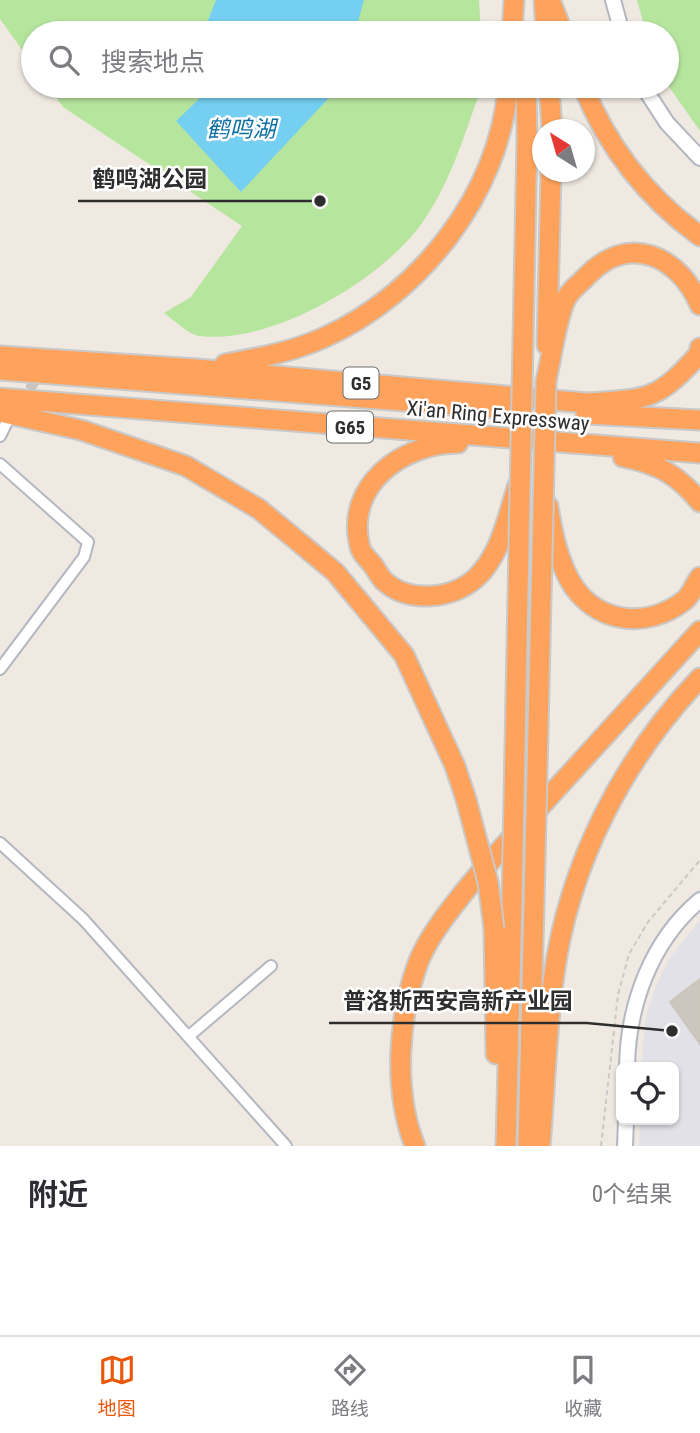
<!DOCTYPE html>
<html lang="zh">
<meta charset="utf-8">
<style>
body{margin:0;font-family:"Roboto Condensed","Noto Sans SC",sans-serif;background:#f7f7f7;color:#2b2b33}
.controls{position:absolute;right:21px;bottom:21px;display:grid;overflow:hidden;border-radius:10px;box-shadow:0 2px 5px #0004}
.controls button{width:63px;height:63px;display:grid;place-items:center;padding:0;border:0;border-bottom:2px solid #e1e1e2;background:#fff;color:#2b2b33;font:35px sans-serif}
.compass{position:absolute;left:532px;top:119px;width:63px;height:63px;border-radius:50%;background:#fff;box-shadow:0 2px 5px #0004;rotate:323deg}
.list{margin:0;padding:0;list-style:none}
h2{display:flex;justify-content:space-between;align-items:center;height:91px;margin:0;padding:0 28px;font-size:30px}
h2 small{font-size:23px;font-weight:400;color:#7c7c81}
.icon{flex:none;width:38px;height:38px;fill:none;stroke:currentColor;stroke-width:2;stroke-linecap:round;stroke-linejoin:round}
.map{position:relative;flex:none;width:700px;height:1146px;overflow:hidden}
.search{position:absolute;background:#fff;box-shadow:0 2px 5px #0004;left:21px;right:21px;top:21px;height:77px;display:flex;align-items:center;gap:18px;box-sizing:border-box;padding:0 24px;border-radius:38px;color:#7c7c81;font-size:26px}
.sheet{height:189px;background:#fff}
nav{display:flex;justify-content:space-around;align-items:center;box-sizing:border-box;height:98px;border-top:2px solid #e1e1e2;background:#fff;font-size:19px;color:#7c7c81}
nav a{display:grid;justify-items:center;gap:4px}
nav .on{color:#ea580c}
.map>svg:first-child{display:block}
</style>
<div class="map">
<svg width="700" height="1146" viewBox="0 0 700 1146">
<rect width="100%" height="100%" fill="#efe9e1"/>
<!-- industrial -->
<path fill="#e3e1e8" d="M700 920V1146H639L640 1120H674V1067H641L646 1017 655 988 669 959Z"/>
<!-- green -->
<path fill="#b6e59e" d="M0 0H479L481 33H33V65L0 19Z
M637 0H700V131L667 84V33H646Z
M48 86H482C465 133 451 182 422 223 382 280 271 345 200 336 189 335 174 320 164 313L191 297 242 226 63 107Z"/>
<!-- water -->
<path fill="#75cff0" d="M216 0H364L355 33H203Z
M208 86H340L241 192 176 121 198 100Z"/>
<!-- building -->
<path fill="#cbc7bf" stroke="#cbc5ba" stroke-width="2" d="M700 979V1044L670 1002Z"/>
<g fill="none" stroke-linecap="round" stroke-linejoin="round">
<!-- street-tunnel -->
<path stroke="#c8c4bd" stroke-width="10" stroke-dasharray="10 5" stroke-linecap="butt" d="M21 402 41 372"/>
<!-- street casing -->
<g stroke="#b4b7c1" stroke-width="14">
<path id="street" d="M0 436 7 422
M0 464 88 542 84 557 0 669
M0 843 83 919 286 1146
M189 1036 271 966"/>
</g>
<!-- secondary casing -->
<g stroke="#b4b7c1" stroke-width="18">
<path id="secondary" d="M613 0 622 33
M643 86 667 123 700 158
M627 1067C628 1005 651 941 700 900
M625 1146 626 1120"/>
</g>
<!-- highway casing -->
<g stroke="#c9c9c9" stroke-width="23">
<path id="highway" d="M544 0 546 33
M550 0 563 33
M512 33 514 0
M526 86 527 138
M549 86 552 130
M583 86C608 148 646 197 700 236
M547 345 551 172
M0 356 197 369 587 403C648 399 657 401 699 354L700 348
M225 364C258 358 292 352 323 338 420 295 500 193 508 86
M0 370 507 409
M546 381C551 360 557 314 567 297 571 290 580 283 586 277 627 233 678 254 700 305
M0 398 700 453
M0 412 81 430 186 466 259 509 335 572 404 655 455 766 466 799
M586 414 700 420
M458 443C402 443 344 486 360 547 361 553 368 559 372 564 376 569 380 577 384 581 409 604 454 599 477 577 501 554 508 515 518 485
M623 457C658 464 677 474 700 502
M548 506C552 531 557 556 569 579 593 623 646 631 685 600 691 595 695 584 700 577
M494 929 496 1054
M415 1146C393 1091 398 1018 418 963 434 920 496 855 528 820 585 757 643 694 700 631
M506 1146 512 900
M528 1146 534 904
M540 1146C545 1089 546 1032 554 975 569 864 623 759 700 678"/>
</g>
<!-- path -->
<path stroke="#c9c9c9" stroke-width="2" stroke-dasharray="5 3.5" stroke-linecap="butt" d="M601 1146 618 995 629 954 648 922 700 860"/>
<!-- street -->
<use href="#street" stroke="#fff" stroke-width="10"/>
<!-- secondary -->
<use href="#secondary" stroke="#fff" stroke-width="14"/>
<!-- highway -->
<use href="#highway" stroke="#ffa35c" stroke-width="19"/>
<!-- highway-bridge casing -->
<g stroke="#c9c9c9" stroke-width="23" stroke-linecap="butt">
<path id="highway-bridge" d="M466 799 488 882 494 929
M512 900 527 138
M534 904 546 381"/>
</g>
<!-- highway-bridge -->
<use href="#highway-bridge" stroke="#ffa35c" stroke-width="19"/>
</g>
<g text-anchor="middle" stroke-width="5" stroke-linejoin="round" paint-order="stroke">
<!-- shield labels -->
<g fill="#fff" stroke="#6d6d6d" stroke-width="2">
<rect x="343.5" y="367.5" width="35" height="31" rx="5"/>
<rect x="327" y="411.5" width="46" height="31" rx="5"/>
</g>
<g font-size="19" font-weight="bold" fill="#2e2e2e">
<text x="361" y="390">G5</text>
<text x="350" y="434">G65</text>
</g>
<!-- street labels -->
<g font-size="21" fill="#2e2e2e" stroke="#fff">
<text transform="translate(498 416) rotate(5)" y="7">Xi'an Ring Expressway</text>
</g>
<!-- water labels -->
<g font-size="23" font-style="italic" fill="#0d6fa3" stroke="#fff">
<text x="241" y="137">鹤鸣湖</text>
</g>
</g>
<!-- callouts -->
<path fill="none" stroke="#2e2e2e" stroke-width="2.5" d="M320 201L221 201H78M672 1031L587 1023H329"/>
<g fill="#2e2e2e" stroke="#fff" stroke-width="2.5">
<circle cx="320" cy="201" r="7"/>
<circle cx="672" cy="1031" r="7"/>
</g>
<g font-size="23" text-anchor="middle" font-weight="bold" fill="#2e2e2e" stroke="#fff" stroke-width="5" stroke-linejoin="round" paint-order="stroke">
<text x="150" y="187">鹤鸣湖公园</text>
<text x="458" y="1009">普洛斯西安高新产业园</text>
</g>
</svg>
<div class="controls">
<button><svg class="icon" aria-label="locate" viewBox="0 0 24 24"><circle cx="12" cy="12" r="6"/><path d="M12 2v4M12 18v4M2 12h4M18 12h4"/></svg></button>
</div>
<svg class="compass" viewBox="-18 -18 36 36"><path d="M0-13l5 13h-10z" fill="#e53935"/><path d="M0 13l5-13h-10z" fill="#7c7c81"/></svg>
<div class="search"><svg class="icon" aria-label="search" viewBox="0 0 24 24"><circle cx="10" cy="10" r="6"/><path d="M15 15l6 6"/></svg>搜索地点</div>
</div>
<section class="sheet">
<h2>附近<small>0个结果</small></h2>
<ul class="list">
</ul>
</section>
<nav>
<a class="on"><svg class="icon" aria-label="map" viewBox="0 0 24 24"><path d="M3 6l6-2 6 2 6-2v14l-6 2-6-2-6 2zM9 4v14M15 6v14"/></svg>地图</a>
<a><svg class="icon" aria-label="directions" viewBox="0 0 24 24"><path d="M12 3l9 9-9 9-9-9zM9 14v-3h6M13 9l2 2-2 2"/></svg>路线</a>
<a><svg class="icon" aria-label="saved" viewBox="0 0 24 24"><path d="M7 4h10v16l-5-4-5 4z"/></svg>收藏</a>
</nav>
